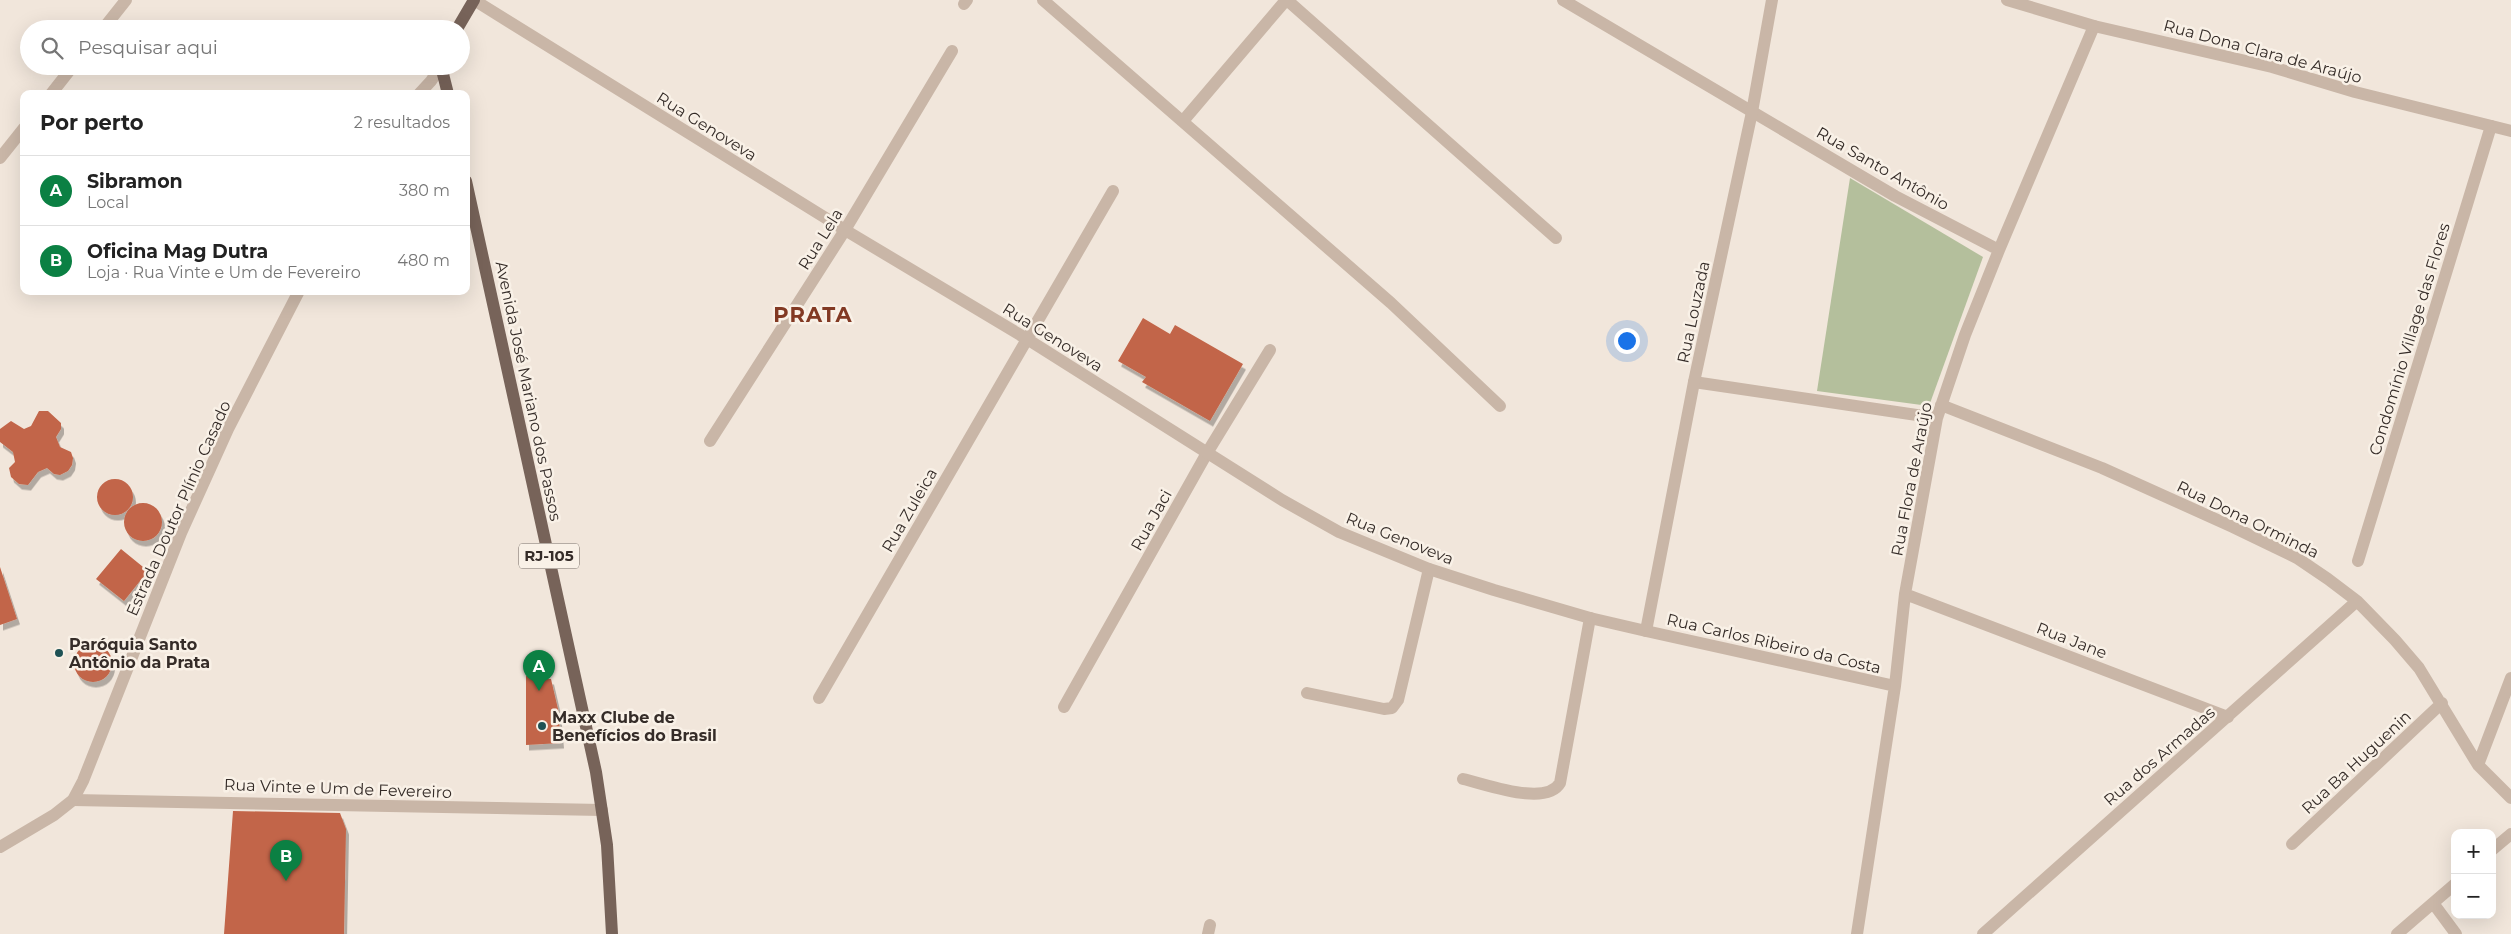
<!DOCTYPE html>
<html lang="pt">
<meta charset="utf-8">
<style>
body{margin:0;font-family:Montserrat,sans-serif;background:#f6f6f6;color:#222}
.controls{position:absolute;right:15px;bottom:15px;display:grid;overflow:hidden;border-radius:10px;box-shadow:0 5px 20px #0002}
.controls button{width:45px;height:45px;display:grid;place-items:center;padding:0;border:0;border-bottom:1px solid #e0e0e0;background:#fff;color:#222;font:25px sans-serif}
.you{position:absolute;left:1626px;top:340px;width:18px;height:18px;margin:-12px;border:4px solid #fff;border-radius:50%;background:#1a73e8;box-shadow:0 0 0 8px #1a73e833}
.badge{display:grid;place-items:center;width:32px;height:32px;border-radius:50%;background:#0b8043;color:#fff;font-size:16px;font-weight:700}
.pin{position:absolute;translate:-50% -41px;filter:drop-shadow(0 1px 2px #0008)}
.pin::after{content:'';position:absolute;top:26px;width:18px;height:15px;background:inherit;clip-path:polygon(0 0,100% 0,50% 100%)}
.list{margin:0;padding:0;list-style:none}
h2{display:flex;justify-content:space-between;align-items:center;height:65px;margin:0;padding:0 20px;font-size:21px}
h2 small{font-size:16px;font-weight:400;color:#767676}
.list li{display:grid;grid-template-columns:32px 1fr auto;gap:15px;align-items:center;box-sizing:border-box;height:70px;padding:0 20px;border-top:1px solid #e0e0e0}
.list b{display:block;font-size:19px;white-space:nowrap}
.list p{margin:0;font-size:16px;white-space:nowrap;color:#767676}
.list em{font-size:16px;font-style:normal;color:#767676}
.icon{flex:none;width:28px;height:28px;fill:none;stroke:currentColor;stroke-width:2;stroke-linecap:round;stroke-linejoin:round}
.map{position:relative;flex:none;width:2511px;height:934px;overflow:hidden}
.search{position:absolute;background:#fff;box-shadow:0 5px 20px #0002;left:20px;top:20px;width:450px;height:55px;display:flex;align-items:center;gap:12px;box-sizing:border-box;padding:0 18px;border-radius:28px;color:#767676;font-size:19px}
.panel{position:absolute;background:#fff;box-shadow:0 5px 20px #0002;left:20px;top:90px;width:450px;height:205px;border-radius:10px}
.map>svg:first-child{display:block}
</style>
<div class="map">
<svg width="2511" height="934" viewBox="0 0 2511 934">
<defs>
<filter id="shadow"><feDropShadow dx="3" dy="5.5" stdDeviation="0" flood-color="#0004"/></filter>
</defs>
<rect width="100%" height="100%" fill="#f1e6db"/>
<!-- green -->
<path fill="#b4bf9c" d="M1850 178 1983 257 1929 406 1817 391Z"/>
<!-- building -->
<path fill="#c26548" filter="url(#shadow)" d="M1143 318 1170 334 1175 325 1243 364 1210 421 1142 382 1146 377 1118 361Z
M39 411H48L61 423V429L56 437 60 447 71 452 73 458 72 465 68 471 60 475 54 474 47 468 38 472 28 485 19 484 11 477 9 468 15 462 13 452 0 442V429L11 421 24 429 31 426Z
M97 497a18 18 0 1 1 36 0a18 18 0 1 1-36 0Z
M124 522a19 19 0 1 1 38 0a19 19 0 1 1-38 0Z
M121 549 148 571 124 601 96 579Z
M0 567 17 619 0 625Z
M74 663a19 19 0 1 1 38 0a19 19 0 1 1-38 0Z
M526 676 551 679 558 709 561 743 526 745Z
M233 811 340 813 346 829 344 934H224Z"/>
<g fill="none" stroke-linecap="round" stroke-linejoin="round">
<!-- minor -->
<path stroke="#c9b6a7" stroke-width="12" d="M1043 0 1391 303 1500 406
M1287 0 1556 238
M1563 0 1895 196 1999 250
M964 4 967 0
M103 29 126 0
M51 94 73 66
M1183 121 1286 0
M0 158 24 128
M1694 382 1937 418
M1941 405 2102 468 2233 527 2297 558 2328 579 2357 601 2395 640 2419 668 2478 765 2511 798
M710 441 845 230 952 51
M2358 561 2491 126
M1905 594 2228 717
M1646 631 1895 686
M1307 693 1384 709 1392 708 1398 700 1429 569
M819 698 1113 191
M1064 707 1207 453 1270 350
M2478 765 2511 678
M1463 779C1486 784 1546 807 1560 783L1590 618
M73 800 602 810
M2292 844 2442 703
M2492 850 2511 834
M2433 903 2456 934
M1208 934 1210 925
M1857 934 1895 686 1905 594 1937 418 1965 335 1999 250 2094 26
M1983 934 2357 601
M2397 934 2455 884"/>
<!-- tertiary -->
<path stroke="#c9b6a7" stroke-width="12" d="M474 0 845 230 1027 339 1282 500 1339 532 1429 569 1494 590 1590 618 1646 631 1694 382 1752 112 1772 0
M2007 0 2094 26 2272 67 2355 92 2511 131
M419 94 431 81 441 66
M0 847 54 815 73 800 83 781 181 533 228 429 299 291"/>
<!-- primary -->
<path stroke="#776359" stroke-width="12" d="M457 29 474 0
M441 66 448 94
M466 181 596 772 607 845 612 934"/>
</g>
<!-- markers -->
<g fill="#1f5255" stroke="#f9f1e7" stroke-width="2">
<circle cx="59" cy="653" r="5"/>
<circle cx="542" cy="726" r="5"/>
</g>
<g text-anchor="middle" stroke-width="5" stroke-linejoin="round" paint-order="stroke">
<!-- shield labels -->
<rect fill="#f9f1e7" stroke="#706761" stroke-width="1" x="519" y="543.5" width="60" height="25" rx="4"/>
<g font-size="15" font-weight="bold" fill="#352c28">
<text x="549" y="561">RJ-105</text>
</g>
<!-- street labels -->
<g font-size="16" fill="#352c28" stroke="#f9f1e7">
<text transform="translate(2263 51) rotate(15)" y="6">Rua Dona Clara de Araújo</text>
<text transform="translate(707 126) rotate(32)" y="6">Rua Genoveva</text>
<text transform="translate(1883 168) rotate(30)" y="6">Rua Santo Antônio</text>
<text transform="translate(820 239) rotate(-58)" y="6">Rua Lela</text>
<text transform="translate(1693 312) rotate(-78)" y="6">Rua Louzada</text>
<text transform="translate(1053 337) rotate(32)" y="6">Rua Genoveva</text>
<text transform="translate(2409 339) rotate(-73)" y="6">Condomínio Village das Flores</text>
<text transform="translate(529 391) rotate(78)" y="6">Avenida José Mariano dos Passos</text>
<text transform="translate(1911 479) rotate(-79)" y="6">Rua Flora de Araújo</text>
<text transform="translate(178 508) rotate(-66)" y="6">Estrada Doutor Plínio Casado</text>
<text transform="translate(909 510) rotate(-60)" y="6">Rua Zuleica</text>
<text transform="translate(2248 519) rotate(26)" y="6">Rua Dona Orminda</text>
<text transform="translate(1151 520) rotate(-61)" y="6">Rua Jaci</text>
<text transform="translate(1400 538) rotate(22)" y="6">Rua Genoveva</text>
<text transform="translate(2072 640) rotate(21)" y="6">Rua Jane</text>
<text transform="translate(1774 643) rotate(13)" y="6">Rua Carlos Ribeiro da Costa</text>
<text transform="translate(2159 756) rotate(-41)" y="6">Rua dos Armadas</text>
<text transform="translate(2356 762) rotate(-43)" y="6">Rua Ba Huguenin</text>
<text transform="translate(338 788) rotate(2)" y="6">Rua Vinte e Um de Fevereiro</text>
</g>
<!-- poi labels -->
<g font-size="16" font-weight="bold" fill="#352c28" stroke="#f9f1e7" text-anchor="start">
<text x="69" y="650">Paróquia Santo<tspan x="69" dy="18">Antônio da Prata</tspan></text>
<text x="552" y="723">Maxx Clube de<tspan x="552" dy="18">Benefícios do Brasil</tspan></text>
</g>
<!-- district labels -->
<g font-size="21" font-weight="bold" letter-spacing="1" fill="#823923" stroke="#f9f1e7">
<text x="813" y="322">PRATA</text>
</g>
</g>
</svg>
<div class="controls">
<button>+</button>
<button>−</button>
</div>
<div class="you"></div>
<div class="pin badge" style="left:539px;top:691px">A</div>
<div class="pin badge" style="left:286px;top:881px">B</div>
<div class="search"><svg class="icon" aria-label="search" viewBox="0 0 24 24"><circle cx="10" cy="10" r="6"/><path d="M15 15l6 6"/></svg>Pesquisar aqui</div>
<section class="panel">
<h2>Por perto<small>2 resultados</small></h2>
<ul class="list">
<li><span class="badge">A</span><div><b>Sibramon</b><p>Local</p></div><em>380 m</em></li>
<li><span class="badge">B</span><div><b>Oficina Mag Dutra</b><p>Loja · Rua Vinte e Um de Fevereiro</p></div><em>480 m</em></li>
</ul>
</section>
</div>
